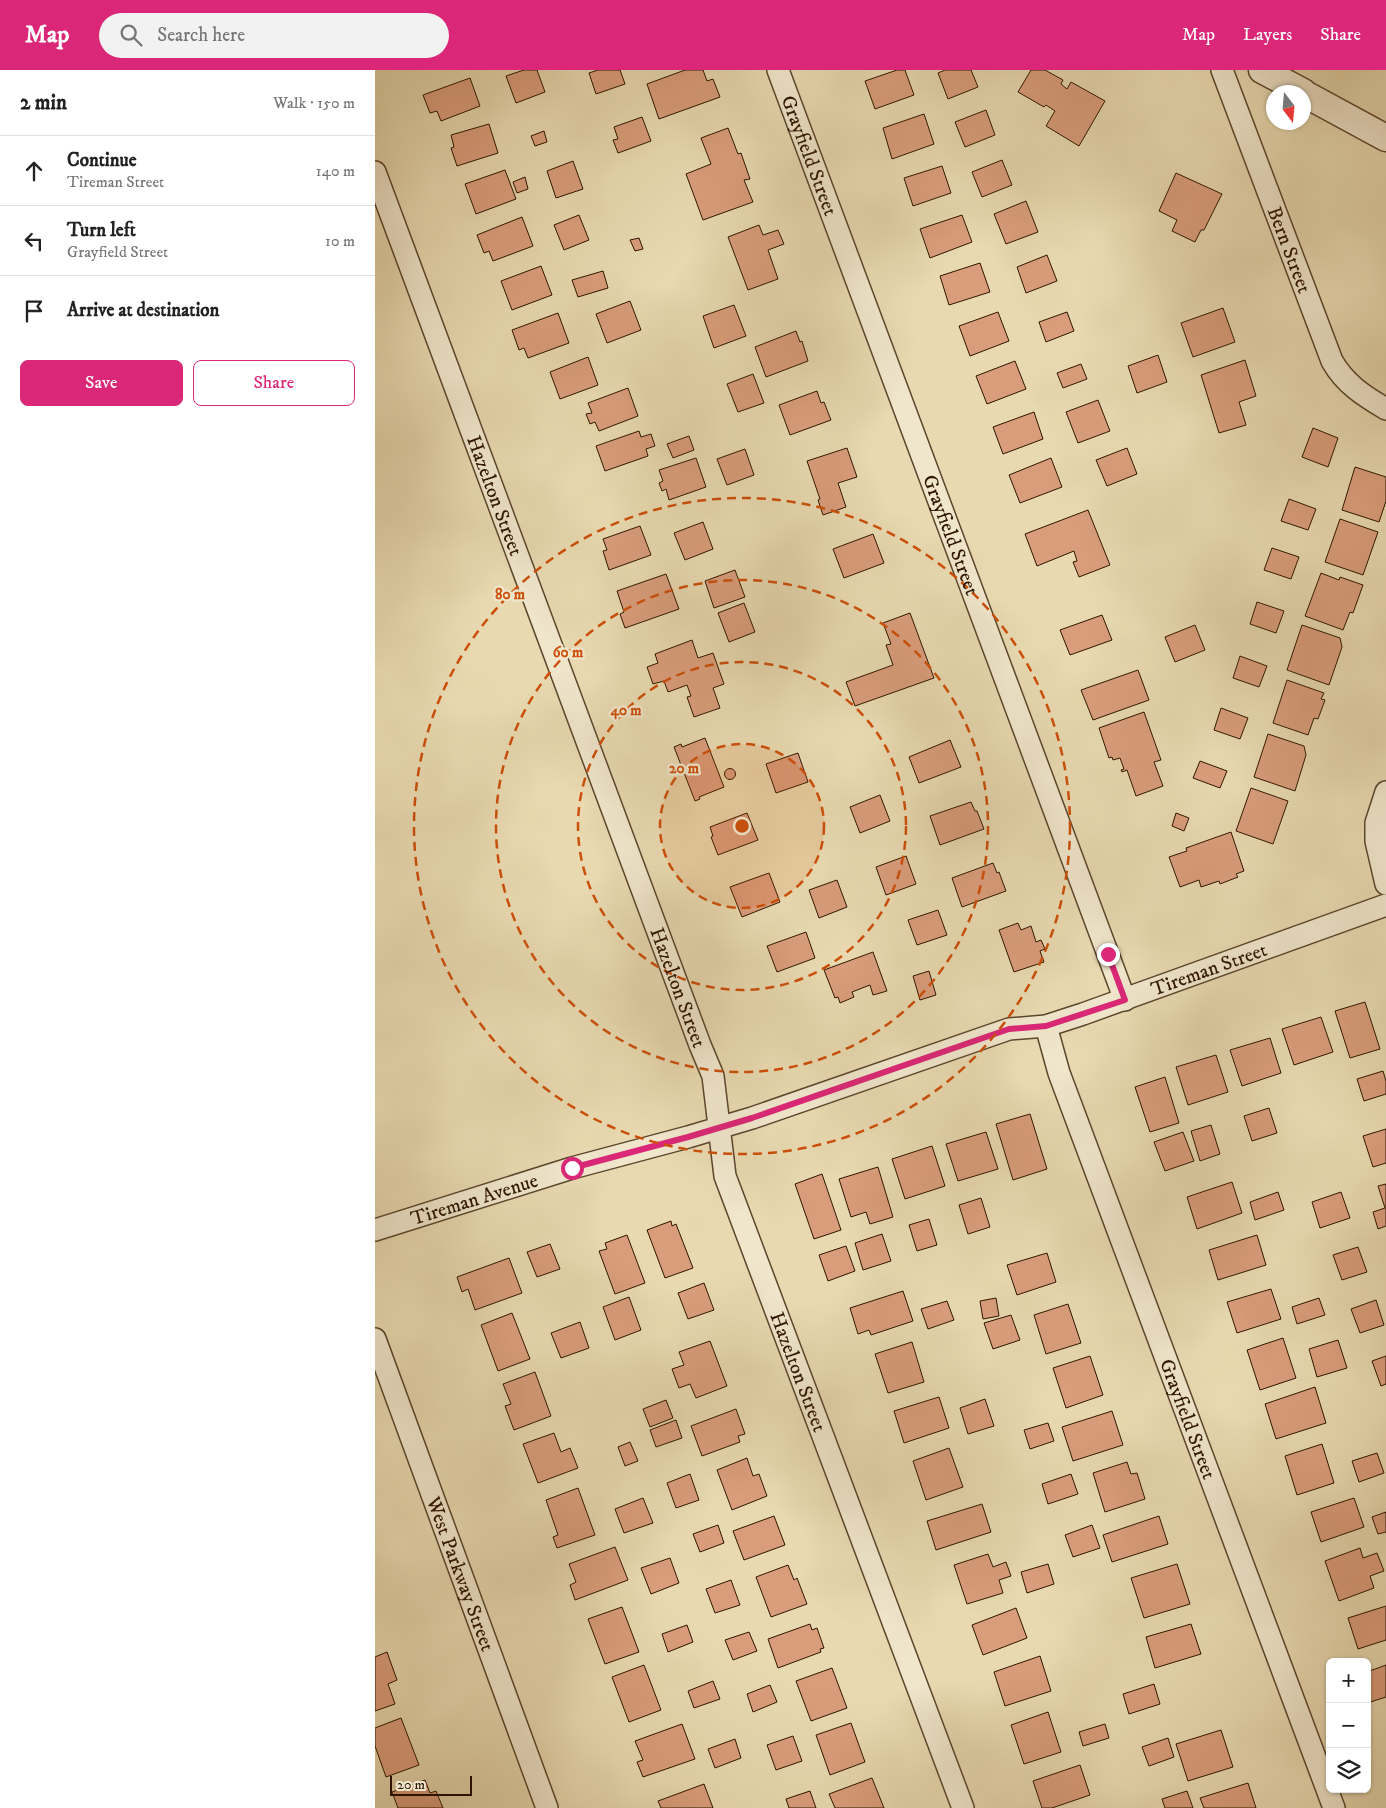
<!DOCTYPE html>
<meta charset="utf-8">
<style>
body{margin:0;font-family:"IM FELL DW Pica",serif;background:#f2f2f2;color:#222}
.controls{position:absolute;right:15px;bottom:15px;display:grid;overflow:hidden;border-radius:8px;box-shadow:0 1px 4px #0004}
.controls button{width:45px;height:45px;display:grid;place-items:center;padding:0;border:0;border-bottom:1px solid #e0e0e0;background:#fff;color:#222;font:25px sans-serif}
.compass{position:absolute;left:891px;top:15px;width:45px;height:45px;border-radius:50%;background:#fff;box-shadow:0 1px 4px #0004;rotate:164deg}
.scale{position:absolute;left:15px;bottom:12px;width:82px;box-sizing:border-box;padding-left:5px;border:2px solid #2e1500;border-top:0;font-size:14px;line-height:18px;white-space:nowrap;color:#2e1500;-webkit-text-stroke:4px #f0e6cc;paint-order:stroke}
.stop{position:absolute;width:15px;height:15px;margin:-11px;border:4px solid #db2777;border-radius:50%;background:#fff}
.stop.end{background:#db2777;border-color:#fff;box-shadow:0 1px 5px #0008}
.list{margin:0;padding:0;list-style:none}
h2{display:flex;justify-content:space-between;align-items:center;height:65px;margin:0;padding:0 20px;font-size:21px}
h2 small{font-size:16px;font-weight:400;color:#767676}
.list li{display:grid;grid-template-columns:32px 1fr auto;gap:15px;align-items:center;box-sizing:border-box;height:70px;padding:0 20px;border-top:1px solid #e0e0e0}
.list b{display:block;font-size:19px;white-space:nowrap}
.list p{margin:0;font-size:16px;white-space:nowrap;color:#767676}
.list em{font-size:16px;font-style:normal;color:#767676}
.actions{display:flex;gap:10px;padding:15px 20px}
.actions a{flex:1;padding:11px 0;border:1px solid #db2777;border-radius:8px;text-align:center;font-size:18px;color:#db2777}
.actions .main{background:#db2777;color:#fff}
.icon{flex:none;width:28px;height:28px;fill:none;stroke:currentColor;stroke-width:2;stroke-linecap:round;stroke-linejoin:round}
.map{position:relative;flex:none;width:1011px;height:1738px;overflow:hidden}
header{display:flex;align-items:center;gap:30px;box-sizing:border-box;height:70px;padding:0 25px;background:#db2777;color:#fff}
header strong{font-size:24px}
nav{display:flex;gap:28px;margin-inline-start:auto;font-size:18px}
.search{width:350px;height:45px;background:#f2f2f2;display:flex;align-items:center;gap:12px;box-sizing:border-box;padding:0 18px;border-radius:28px;color:#767676;font-size:19px}
main{display:flex}
aside{flex:1;background:#fff}
.map>svg:first-child{display:block}
</style>
<header>
<strong>Map</strong>
<div class="search"><svg class="icon" aria-label="search" viewBox="0 0 24 24"><circle cx="10" cy="10" r="6"/><path d="M15 15l6 6"/></svg>Search here</div>
<nav><a>Map</a><a>Layers</a><a>Share</a></nav>
</header>
<main>
<aside>
<h2>2 min<small>Walk · 150 m</small></h2>
<ul class="list">
<li><svg class="icon" aria-label="ahead" viewBox="0 0 24 24"><path d="M12 20V5M6 11l6-6 6 6"/></svg><div><b>Continue</b><p>Tireman Street</p></div><em>140 m</em></li>
<li><svg class="icon" aria-label="left" viewBox="0 0 24 24"><path d="M17 20v-9H6M10 6l-5 5 5 5"/></svg><div><b>Turn left</b><p>Grayfield Street</p></div><em>10 m</em></li>
<li><svg class="icon" aria-label="arrive" viewBox="0 0 24 24"><path d="M6 21V4h12l-3 4 3 4H6"/></svg><div><b>Arrive at destination</b></div></li>
</ul>
<div class="actions"><a class="main">Save</a><a>Share</a></div>
</aside>
<div class="map">
<svg width="1011" height="1738" viewBox="0 0 1011 1738">
<rect width="100%" height="100%" fill="#e8d9b0"/>
<filter id="stains"><feTurbulence type="fractalNoise" baseFrequency=".004" numOctaves="4"/><feColorMatrix values="0 0 0 0 .2 0 0 0 0 .09 0 0 0 0 .02 0 0 0 .5 -.17"/></filter>
<radialGradient id="worn" r=".72"><stop offset=".6" stop-color="#630" stop-opacity="0"/><stop offset="1" stop-color="#630" stop-opacity=".3"/></radialGradient>
<!-- building -->
<path fill="#d99d7b" stroke="#2e1500" d="M149 0H162L170 22 141 33 131 6Z
M223 0H245L250 14 221 24 214 3Z
M310 0H328L332 11 338 9 345 27 284 49 272 14Z
M522 0H530L539 25 500 39 490 11Z
M570 0H596L603 17 573 29 563 3Z
M656 0H670L688 10 686 14 692 19 696 12 730 31 704 76 671 56 680 41 671 35 669 37 643 22Z
M95 8 105 36 66 51 62 41 55 43 48 25Z
M611 40 620 65 590 77 580 52Z
M549 44 559 74 517 89 508 58Z
M267 47 276 71 243 83 238 70 243 69 239 57Z
M114 54 123 83 82 96 76 78 79 77 76 65Z
M353 58 363 84 366 83 375 109 369 110 378 132 328 150 311 104 336 94 326 68Z
M169 61 172 72 160 76 156 66Z
M627 90 637 115 607 127 597 102Z
M198 91 208 119 181 128 172 101Z
M567 96 576 123 538 136 529 108Z
M130 100 141 129 101 144 90 114Z
M801 103 847 124 829 160H826L820 172 797 161 802 150 784 141Z
M150 107 153 119 142 123 138 112Z
M651 131 663 162 631 174 619 144Z
M204 145 214 170 189 180 179 155Z
M587 145 597 172 555 188 545 159Z
M147 147 158 176 118 191 114 181 109 183 102 165Z
M384 155 388 165 403 160 409 174 393 180 403 209 373 220 353 167Z
M264 168 268 179 260 181 255 170Z
M672 185 682 211 651 223 642 197Z
M605 193 615 222 574 235 565 206Z
M166 196 177 225 137 240 126 211Z
M228 201 233 218 203 227 197 210Z
M255 231 266 260 232 273 221 244Z
M359 235 371 266 339 278 328 246Z
M848 238 860 272 818 287 806 253Z
M623 242 634 271 595 286 584 256Z
M692 242 699 261 671 272 664 252Z
M183 243 194 273 153 288 149 278 144 280 137 260Z
M421 261 425 272 427 271 433 291 391 307 380 277Z
M783 285 792 312 762 323 753 296Z
M213 287 223 315 185 329 175 302Z
M870 290 881 326 864 332 871 355 844 363 826 305Z
M640 291 651 319 612 334 601 306Z
M706 294 712 309 688 318 682 303Z
M378 304 389 333 363 342 352 314Z
M253 318 263 346 224 361 220 352 215 354 211 344 217 343 213 333Z
M442 321 446 333 449 332 456 350 415 365 404 335Z
M723 330 735 361 703 373 691 342Z
M659 342 668 369 628 384 618 357Z
M938 358 963 368 953 397 927 387Z
M264 361 266 367 276 364 280 376 271 379 273 386 230 401 221 376Z
M314 366 319 380 298 388 292 374Z
M472 378 482 407 463 413 471 437 448 445 443 430 445 429 432 391Z
M752 378 762 404 732 416 721 390Z
M370 379 379 405 352 415 342 389Z
M321 388 331 417 294 430 291 419 287 421 284 413 288 411 284 400Z
M676 388 687 417 645 433 634 405Z
M980 397 1011 407V431L1004 452 967 440Z
M914 429 941 439 933 460 906 451Z
M713 440 735 495 704 507 698 492 702 491 699 481 662 496 650 464Z
M965 449 1003 462 988 505 950 492Z
M328 452 338 479 310 490 299 463Z
M265 456 276 485 234 500 228 481 232 480 228 469Z
M498 464 509 493 469 508 458 479Z
M897 478 924 487 916 509 889 500Z
M360 500 370 527 339 538 330 511Z
M946 503 964 510 965 507 988 515 978 543 975 542 968 560 930 546Z
M291 504 304 539 250 558 245 544 249 542 242 521Z
M882 532 909 541 901 563 875 554Z
M369 533 380 562 354 572 343 543Z
M535 543 559 608 480 636 471 612 518 595 511 575 516 574 508 553Z
M727 545 737 570 695 585 685 560Z
M820 555 830 580 800 592 790 567Z
M927 555 965 568 967 577 954 615 912 600Z
M317 570 323 588 338 583 349 614 338 618 345 638 319 647 312 627 316 626 312 615 293 622 289 611 278 614 272 597 283 593 280 584Z
M865 586 892 596 884 617 858 608Z
M763 600 774 630 718 650 706 620Z
M912 610 949 623 946 629 950 630 943 649 939 648 933 665 898 653Z
M846 638 873 648 865 669 839 660Z
M769 642 786 690 779 692 788 716 761 726 752 700 747 702 746 700 749 699 745 688 738 690 737 687 734 688 724 658Z
M893 664 929 676 931 685 920 721 879 707Z
M330 668 349 717 324 727 325 729 320 731 299 677 306 674 307 677Z
M575 670 586 697 544 713 534 687Z
M423 683 433 712 401 723 391 694Z
M825 691 852 701 845 718 818 708Z
M349.5 704a5.5 5.5 0 1 1 11 0a5.5 5.5 0 1 1-11 0Z
M876 718 913 731 898 774 861 761Z
M505 725 515 751 485 763 475 737Z
M596 732 600 741H602L609 759 565 775 555 746Z
M372 743 383 770 343 785 336 767 338 766 335 757Z
M801 743 814 748 809 761 797 756Z
M856 762 869 801 861 804 863 807 845 814 844 811 826 817 824 810 805 817 794 787 812 781 811 778Z
M531 786 541 814 511 825 501 797Z
M618 793 622 803 624 802 631 821 587 837 577 808Z
M394 803 405 832 367 847 355 817Z
M462 810 472 837 444 848 434 820Z
M563 840 572 865 542 875 533 850Z
M643 853 646 860 656 856 661 872 666 870 670 879 665 881 669 892 639 902 624 860Z
M431 862 440 888 402 902 392 876Z
M498 882 512 921 498 925 495 915 477 922 479 927 465 933 463 927 460 928 449 900Z
M554 901 561 925 545 930 538 906Z
M990 932 1005 979 975 988 960 941Z
M946 947 958 982 919 995 907 959Z
M895 968 906 1003 867 1016 855 980Z
M841 985 853 1022 813 1035 801 997Z
M1008 1001 1011 1011V1024L989 1031 982 1009Z
M790 1007 804 1053 775 1062 760 1017Z
M894 1038 902 1063 877 1071 869 1046Z
M655 1044 672 1099 638 1110 621 1054Z
M836 1055 845 1084 825 1091 816 1061Z
M1011 1059V1093L998 1097 988 1066Z
M611 1062 623 1099 583 1111 571 1074Z
M808 1062 819 1091 790 1101 779 1072Z
M557 1076 570 1116 530 1129 517 1089Z
M503 1097 518 1147 495 1154 491 1142 476 1147 464 1109Z
M447 1104 466 1160 439 1169 420 1114Z
M857 1112 867 1143 822 1159 812 1127Z
M1011 1114V1156L1003 1159 998 1142 1010 1138 1003 1116Z
M903 1122 909 1140 880 1150 875 1132Z
M966 1122 975 1148 945 1158 937 1132Z
M606 1128 615 1157 593 1164 584 1135Z
M554 1149 562 1175 542 1181 534 1155Z
M296 1151 297 1156 301 1154 318 1198 290 1208 272 1160Z
M507 1164 516 1191 488 1200 480 1173Z
M252 1165 270 1213 240 1224 224 1181 232 1179 230 1173Z
M882 1165 891 1195 843 1210 834 1180Z
M175 1174 185 1199 162 1207 152 1182Z
M471 1176 480 1201 453 1211 444 1185Z
M983 1177 992 1202 967 1210 958 1185Z
M672 1183 681 1212 642 1225 632 1195Z
M134 1188 147 1223 100 1240 93 1219 87 1222 82 1207Z
M329 1213 339 1240 313 1249 303 1223Z
M896 1219 906 1249 862 1263 852 1232Z
M528 1221 538 1251 496 1265 494 1260 483 1264 475 1238Z
M254 1227 266 1260 240 1270 228 1237Z
M621 1228 624 1246 608 1249 605 1231Z
M944 1228 950 1245 922 1254 917 1237Z
M1001 1230 1009 1255 985 1263 976 1239Z
M572 1231 579 1250 553 1259 546 1239Z
M693 1234 706 1273 671 1284 659 1245Z
M137 1243 155 1289 123 1301 106 1255Z
M636 1245 645 1270 618 1279 609 1253Z
M205 1252 214 1278 186 1288 176 1263Z
M908 1268 921 1308 885 1320 872 1280Z
M963 1270 972 1298 942 1307 934 1279Z
M335 1271 352 1316 321 1328 315 1314 304 1318 297 1299 309 1295 304 1282Z
M537 1272 549 1312 513 1323 500 1284Z
M715 1286 728 1325 691 1338 678 1298Z
M1011 1286V1314L1006 1316 997 1291Z
M160 1302 176 1346 139 1360 130 1336 136 1334 128 1314Z
M940 1317 951 1353 901 1369 890 1334Z
M564 1327 574 1358 529 1373 519 1341Z
M610 1329 619 1356 593 1364 585 1338Z
M291 1330 298 1348 275 1357 268 1339Z
M361 1339 370 1364 363 1366 365 1372 327 1386 316 1356Z
M737 1341 748 1375 698 1391 687 1357Z
M301 1350 307 1368 281 1377 275 1360Z
M673 1353 679 1371 655 1379 649 1360Z
M179 1363 186 1382 195 1378 203 1398 163 1413 148 1374Z
M255 1372 263 1391 250 1396 243 1377Z
M947 1374 959 1413 922 1425 910 1386Z
M574 1378 588 1417 551 1430 538 1391Z
M1002 1383 1009 1403 984 1412 977 1391Z
M372 1388 378 1406 384 1404 392 1426 357 1440 342 1400Z
M752 1392 756 1404 762 1403 770 1429 730 1442 718 1403Z
M315 1404 324 1430 301 1438 292 1413Z
M696 1404 703 1424 673 1434 667 1414Z
M203 1418 220 1465 182 1478 178 1467 183 1465 171 1430Z
M268 1428 278 1453 249 1463 240 1439Z
M979 1428 989 1457 946 1472 936 1442Z
M607 1434 616 1462 561 1480 552 1451Z
M1011 1442V1462L1003 1464 997 1447Z
M399 1446 410 1475 369 1490 358 1461Z
M784 1446 793 1474 737 1492 728 1465Z
M343 1455 349 1473 325 1482 318 1464Z
M717 1455 725 1478 698 1487 690 1465Z
M240 1477 253 1510 200 1530 195 1515 201 1512 194 1494Z
M985 1478 988 1488 1002 1483 1009 1501 995 1506 999 1518 964 1531 950 1491Z
M613 1484 618 1497 631 1492 636 1506 624 1510 628 1523 592 1534 579 1495Z
M295 1488 304 1513 276 1524 266 1498Z
M673 1494 679 1514 652 1523 646 1502Z
M802 1494 815 1534 769 1548 756 1508Z
M413 1495 419 1510 422 1508 432 1534 396 1547 381 1507Z
M356 1510 365 1535 340 1543 331 1519Z
M1011 1536V1570L983 1579 973 1548Z
M247 1537 264 1582 230 1594 213 1549Z
M641 1538 652 1568 608 1585 597 1555Z
M435 1554 437 1560 442 1558 449 1578 445 1579 446 1582 403 1598 393 1569Z
M816 1554 826 1584 780 1598 771 1567Z
M312 1555 318 1572 293 1582 287 1564Z
M374 1562 382 1581 358 1590 350 1570Z
M12 1582 22 1610 13 1614 20 1634 0 1641V1587Z
M665 1586 676 1621 630 1636 619 1602Z
M269 1595 286 1640 254 1652 237 1607Z
M1011 1595V1627L992 1633V1602Z
M457 1598 472 1638 436 1651 421 1611Z
M338 1611 345 1629 319 1638 313 1621Z
M779 1614 785 1634 754 1644 748 1624Z
M395 1615 402 1632 378 1642 372 1624Z
M673 1642 686 1682 649 1694 636 1655Z
M26 1648 44 1695 11 1707 0 1676V1658Z
M476 1653 490 1692 455 1705 441 1665Z
M307 1654 320 1689 268 1707 262 1692 268 1690 260 1671Z
M730 1654 734 1668 708 1676 704 1662Z
M846 1660 858 1697 813 1711 801 1674Z
M418 1666 427 1691 401 1700 392 1675Z
M793 1668 799 1687 774 1696 767 1677Z
M360 1669 366 1688 340 1698 333 1679Z
M705 1695 715 1725 677 1738H667L658 1711Z
M497 1708 509 1738H460L454 1724Z
M50 1710 55 1723 61 1721 68 1738H23L17 1722Z
M873 1713 881 1738H829L825 1728Z
M329 1714 338 1738H286L283 1731Z
M435 1721 441 1738H414L411 1729Z
M812 1721 818 1738H790L787 1729Z"/>
<g fill="none" stroke-linecap="round" stroke-linejoin="round">
<!-- minor casing -->
<g stroke="#5c462c" stroke-width="24">
<g id="minor">
<path id="s1" d="M403 0 750 930"/>
<path id="s2" d="M847 0 957 291C970 314 989 326 1011 339"/>
<path id="s3" d="M0 102 325 975 338 1006 350 1106 588 1738"/>
<path d="M1011 722 1001 753V771L1011 814"/>
<path id="s4" d="M671 956 684 1003 959 1738"/>
<path id="s5" d="M0 1160 197 1098 313 1067 377 1048 634 959 671 956 708 944 1011 835"/>
<path id="s6" d="M0 1269 172 1738"/>
</g>
</g>
<!-- tertiary casing -->
<g stroke="#5c462c" stroke-width="29">
<path id="tertiary" d="M887 0 928 22
M928 23 1011 68"/>
</g>
<!-- minor -->
<use href="#minor" stroke="#f0e6cc" stroke-width="21"/>
<!-- tertiary -->
<use href="#tertiary" stroke="#f0e6cc" stroke-width="26"/>
</g>
<g fill="none" stroke-linecap="round" stroke-linejoin="round">
<!-- route -->
<path stroke="#db2777" stroke-width="6" d="M197 1098 313 1067 377 1048 634 959 671 956 750 930 733 884"/>
</g>
<!-- distance rings -->
<circle cx="367" cy="756" r="82" fill="#cc4f0a" fill-opacity=".12"/>
<g fill="none" stroke="#cc4f0a" stroke-width="2.5" stroke-dasharray="9 6">
<circle cx="367" cy="756" r="82"/>
<circle cx="367" cy="756" r="164"/>
<circle cx="367" cy="756" r="246"/>
<circle cx="367" cy="756" r="328"/>
</g>
<g text-anchor="middle" stroke-width="4.5" stroke-linejoin="round" paint-order="stroke">
<!-- street labels -->
<g font-size="20" fill="#2e1500" stroke="#f0e6cc">
<text dy="7" stroke="none"><textPath href="#s1" startOffset="91">Grayfield Street</textPath></text>
<text dy="7" stroke="none"><textPath href="#s2" startOffset="192">Bern Street</textPath></text>
<text dy="7" stroke="none"><textPath href="#s3" startOffset="345">Hazelton Street</textPath></text>
<text dy="7" stroke="none"><textPath href="#s1" startOffset="496">Grayfield Street</textPath></text>
<text dy="7" stroke="none"><textPath href="#s5" startOffset="875">Tireman Street</textPath></text>
<text dy="7" stroke="none"><textPath href="#s3" startOffset="870">Hazelton Street</textPath></text>
<text dy="7" stroke="none"><textPath href="#s5" startOffset="104">Tireman Avenue</textPath></text>
<text dy="7" stroke="none"><textPath href="#s3" startOffset="1275">Hazelton Street</textPath></text>
<text dy="7" stroke="none"><textPath href="#s4" startOffset="418">Grayfield Street</textPath></text>
<text dy="7" stroke="none"><textPath href="#s6" startOffset="250">West Parkway Street</textPath></text>
</g>
</g>
<circle cx="367" cy="756" r="8" fill="#cc4f0a" stroke="#f0e6cc" stroke-width="2.5"/>
<g font-size="15" text-anchor="middle" font-weight="bold" fill="#cc4f0a" stroke="#f0e6cc" stroke-width="4.5" stroke-linejoin="round" paint-order="stroke">
<text x="135" y="529">80 m</text>
<text x="193" y="587">60 m</text>
<text x="251" y="645">40 m</text>
<text x="309" y="703">20 m</text>
</g>
<rect width="100%" height="100%" filter="url(#stains)"/>
<rect width="100%" height="100%" fill="url(#worn)"/>
</svg>
<div class="controls">
<button>+</button>
<button>−</button>
<button><svg class="icon" aria-label="layers" viewBox="0 0 24 24"><path d="M12 4l9 5-9 5-9-5zM3 14l9 5 9-5"/></svg></button>
</div>
<svg class="compass" viewBox="-18 -18 36 36"><path d="M0-13l5 13h-10z" fill="#e53935"/><path d="M0 13l5-13h-10z" fill="#767676"/></svg>
<div class="scale">20 m</div>
<div class="stop" style="left:197px;top:1098px"></div>
<div class="stop end" style="left:733px;top:884px"></div>
</div>
</main>
